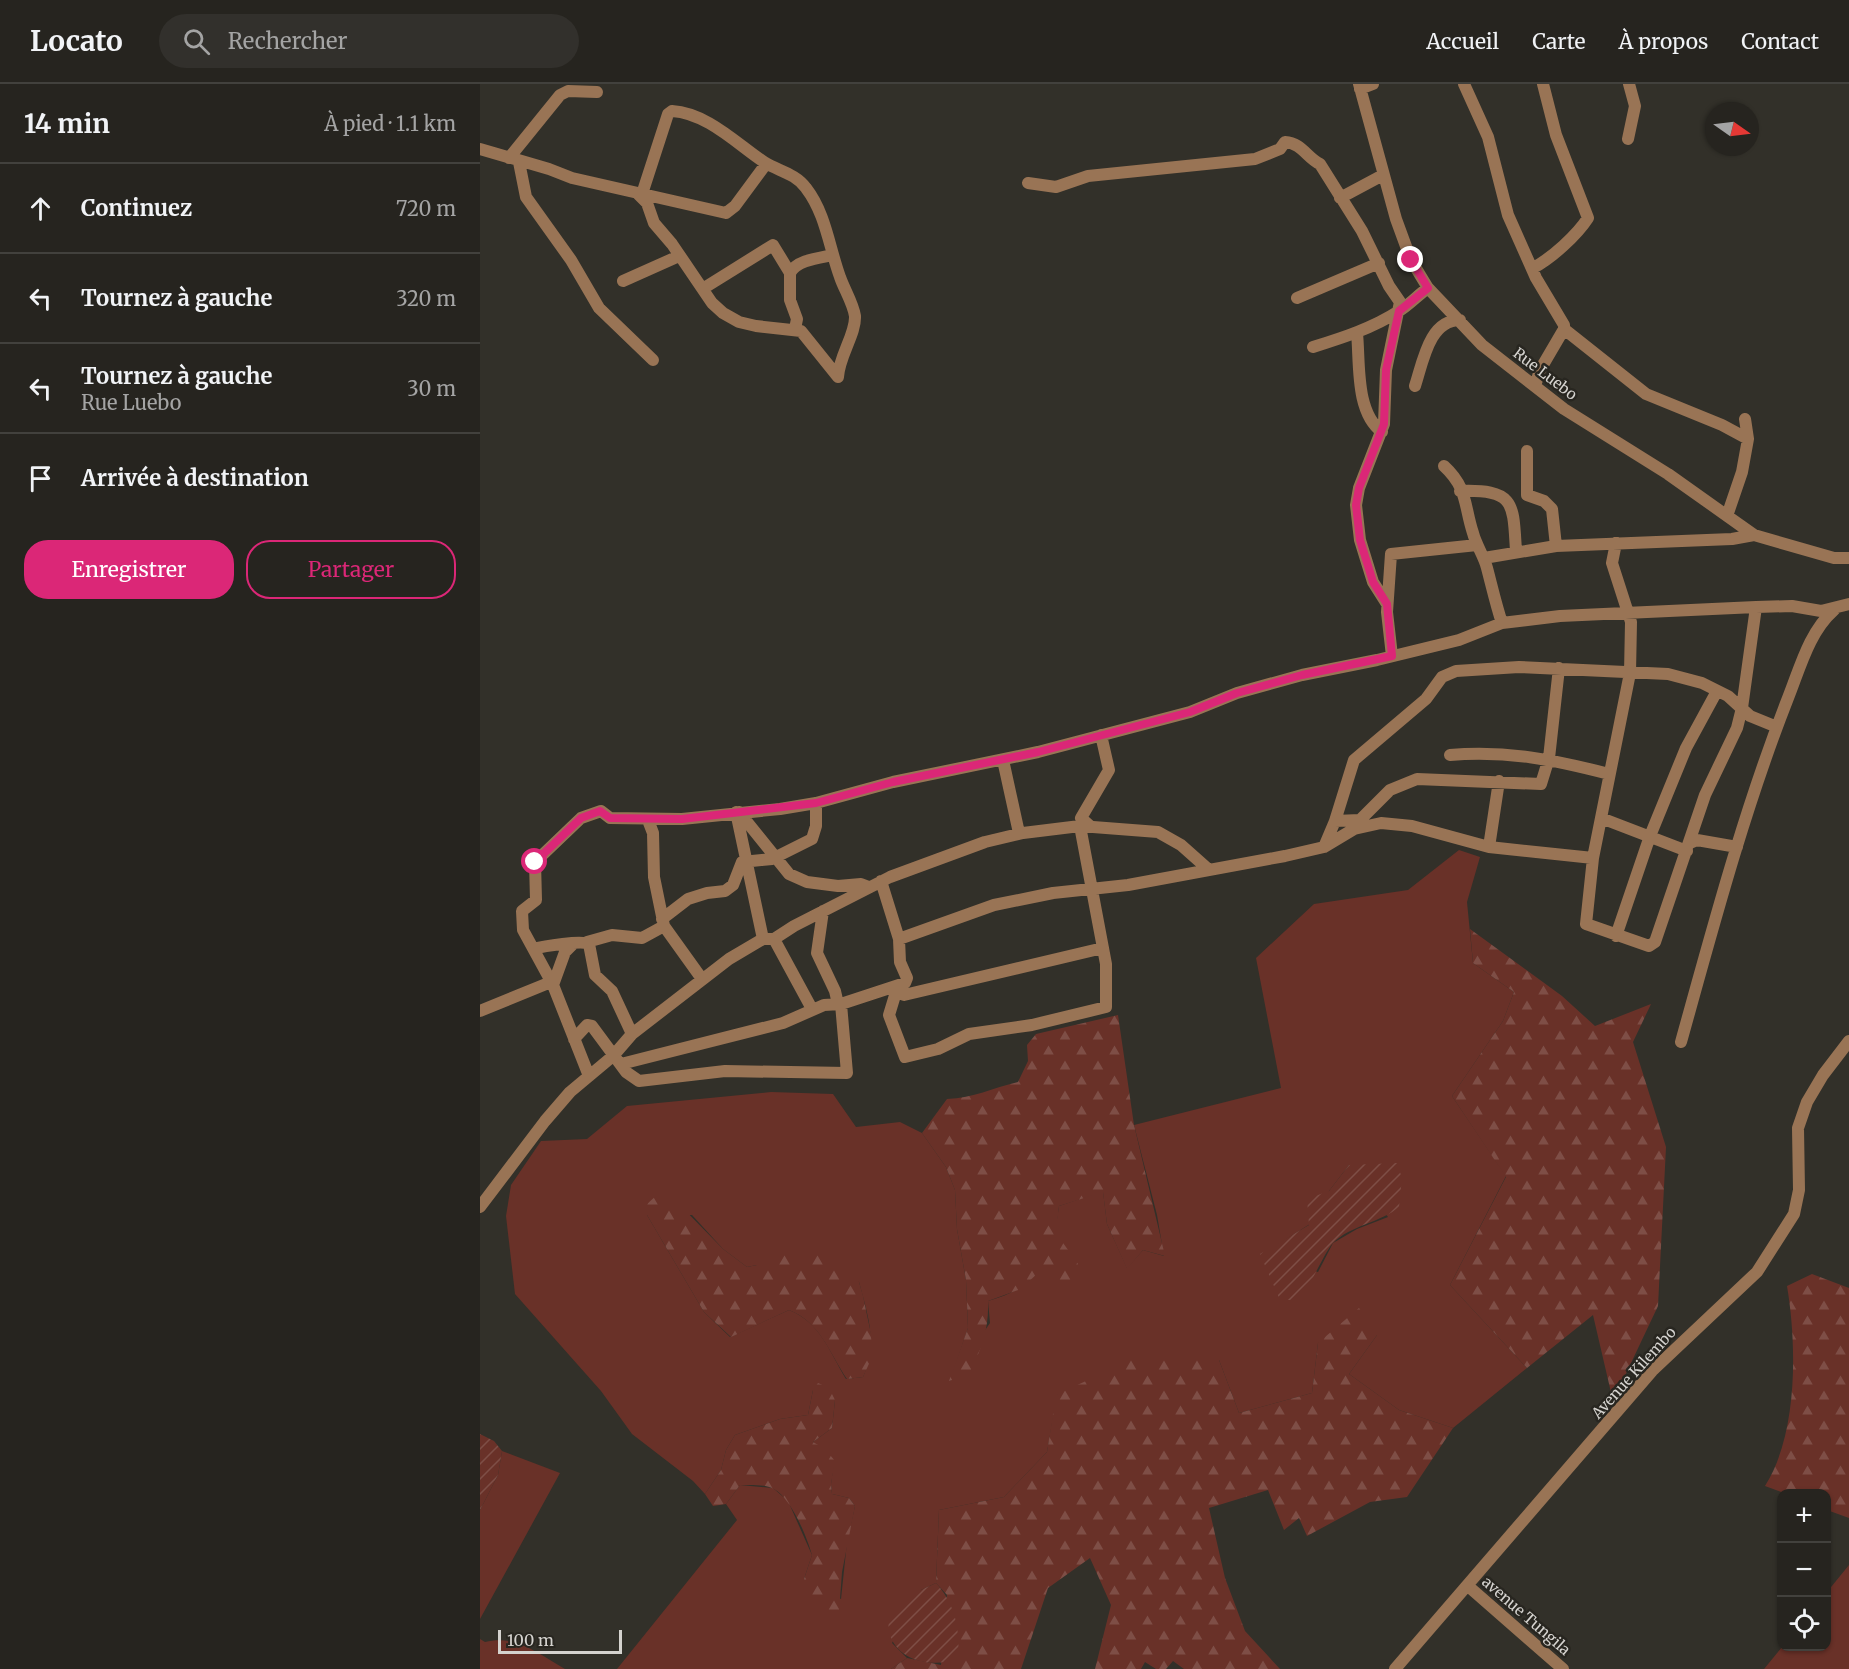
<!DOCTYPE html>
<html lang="fr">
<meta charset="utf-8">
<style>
body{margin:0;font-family:Merriweather,serif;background:#32302c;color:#f1f3f6}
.controls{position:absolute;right:18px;bottom:18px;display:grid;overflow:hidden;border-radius:12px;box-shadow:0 2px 4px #0004}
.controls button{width:54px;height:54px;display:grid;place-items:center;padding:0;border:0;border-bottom:2px solid #42413d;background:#26241f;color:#f1f3f6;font:30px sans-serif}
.compass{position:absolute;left:1225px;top:18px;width:54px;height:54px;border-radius:50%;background:#26241f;box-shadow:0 2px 4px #0004;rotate:104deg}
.scale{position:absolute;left:18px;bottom:15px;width:124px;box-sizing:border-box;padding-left:6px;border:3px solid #d5d3cf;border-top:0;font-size:16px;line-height:21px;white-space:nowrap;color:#d5d3cf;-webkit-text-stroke:4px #282620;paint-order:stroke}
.stop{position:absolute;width:18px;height:18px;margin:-14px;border:4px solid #db2777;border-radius:50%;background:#fff}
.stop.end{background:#db2777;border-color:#fff;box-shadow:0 2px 6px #0008}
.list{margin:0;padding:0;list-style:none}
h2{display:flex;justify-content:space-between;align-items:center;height:78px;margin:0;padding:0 24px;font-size:26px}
h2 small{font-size:20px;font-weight:400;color:#a4a4a4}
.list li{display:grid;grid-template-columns:39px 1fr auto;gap:18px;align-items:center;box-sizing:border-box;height:90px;padding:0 24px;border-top:2px solid #42413d}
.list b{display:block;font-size:22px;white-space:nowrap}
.list p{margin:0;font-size:20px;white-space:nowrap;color:#a4a4a4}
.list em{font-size:20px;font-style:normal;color:#a4a4a4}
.actions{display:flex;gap:12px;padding:18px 24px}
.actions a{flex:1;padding:14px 0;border:2px solid #db2777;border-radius:24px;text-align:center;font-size:21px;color:#db2777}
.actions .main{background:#db2777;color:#fff}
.icon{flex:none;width:33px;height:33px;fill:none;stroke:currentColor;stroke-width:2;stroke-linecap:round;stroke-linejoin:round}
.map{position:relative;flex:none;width:1369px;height:1585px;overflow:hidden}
header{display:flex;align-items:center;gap:36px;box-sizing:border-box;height:84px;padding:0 30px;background:#26241f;border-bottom:2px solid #42413d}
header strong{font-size:28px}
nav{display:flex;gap:33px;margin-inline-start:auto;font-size:21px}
.search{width:420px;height:54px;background:#32302c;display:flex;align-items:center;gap:15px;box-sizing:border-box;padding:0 21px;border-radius:33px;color:#a4a4a4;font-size:22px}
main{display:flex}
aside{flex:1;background:#26241f}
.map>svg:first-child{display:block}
</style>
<header>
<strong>Locato</strong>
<div class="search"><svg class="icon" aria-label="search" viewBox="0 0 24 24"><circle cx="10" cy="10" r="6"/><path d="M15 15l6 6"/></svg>Rechercher</div>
<nav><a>Accueil</a><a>Carte</a><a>À propos</a><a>Contact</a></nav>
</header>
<main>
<aside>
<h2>14 min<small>À pied · 1.1 km</small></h2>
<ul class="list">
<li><svg class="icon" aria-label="ahead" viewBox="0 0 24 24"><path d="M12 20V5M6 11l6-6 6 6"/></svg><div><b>Continuez</b></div><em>720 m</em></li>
<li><svg class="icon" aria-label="left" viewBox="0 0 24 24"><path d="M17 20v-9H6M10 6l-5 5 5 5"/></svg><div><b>Tournez à gauche</b></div><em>320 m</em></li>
<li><svg class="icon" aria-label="left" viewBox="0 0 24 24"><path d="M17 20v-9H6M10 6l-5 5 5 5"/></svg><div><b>Tournez à gauche</b><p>Rue Luebo</p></div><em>30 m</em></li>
<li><svg class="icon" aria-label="arrive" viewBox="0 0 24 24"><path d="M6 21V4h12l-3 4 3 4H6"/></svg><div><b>Arrivée à destination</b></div></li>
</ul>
<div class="actions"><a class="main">Enregistrer</a><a>Partager</a></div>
</aside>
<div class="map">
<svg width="1369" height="1585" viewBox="0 0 1369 1585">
<defs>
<pattern id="forest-firs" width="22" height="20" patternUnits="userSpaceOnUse" patternTransform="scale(1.5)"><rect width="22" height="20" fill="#693128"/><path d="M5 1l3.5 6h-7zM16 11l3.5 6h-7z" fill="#7e4e46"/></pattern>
<pattern id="garden-furrows" width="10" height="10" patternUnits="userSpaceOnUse" patternTransform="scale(1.5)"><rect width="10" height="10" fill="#693128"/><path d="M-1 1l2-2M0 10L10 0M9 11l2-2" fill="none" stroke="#7e4e46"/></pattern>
</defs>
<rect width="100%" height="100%" fill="#323029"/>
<!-- green -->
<path fill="#693128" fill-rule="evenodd" d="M979 766 1000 773 987 818 993 879 1034 908 1023 937 972 1012 1026 1092 970 1201 1047 1284 973 1344 919 1326 869 1290 897 1251 838 1259 832 1309 759 1329 739 1276 577 1311 567 1368 524 1413 459 1426 456 1499 441 1506 412 1559 427 1574 411 1585H137L257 1436 246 1420 260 1401 293 1404 308 1417 332 1471 324 1495 361 1515 367 1458 375 1422 369 1414 352 1410 351 1400 354 1377 333 1358 352 1344 355 1316 333 1306 328 1331 300 1335 255 1351 246 1366 241 1386 225 1410 213 1397 152 1350 121 1307 35 1210 26 1132 31 1101 61 1057 107 1055 147 1022 291 1008 353 1010 376 1043 420 1038 442 1049 466 1083 475 1106 477 1145 486 1196 488 1244 470 1297 510 1239 508 1217C562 1201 572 1175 579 1122L623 1107 627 1140 647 1184 663 1166 684 1172 677 1131 654 1041 801 1004 776 874 834 820 928 806ZM869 1081 908 1133 877 1145 853 1159 838 1188 781 1171 830 1140 849 1107ZM167 1131H212L243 1165 267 1183 277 1181 379 1198C388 1232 398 1259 383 1293L366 1295C349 1267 341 1239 309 1226L250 1253 224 1228Z
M22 1367 80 1389 0 1535V1426L18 1391Z
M1369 1481V1585H1284L1302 1563 1346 1562 1347 1508Z
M0 1555 5 1558C36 1550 59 1570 85 1585H0Z"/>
<!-- forest -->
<path fill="url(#forest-firs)" d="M990 845 1082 912 1115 942 1171 920 1153 958 1186 1063 1178 1222 1133 1317 1113 1231 1047 1284 970 1201 1026 1093 972 1012 1023 937 1034 908 993 879Z
M638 931 654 1041 685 1172 663 1166 647 1185 627 1140 623 1108 579 1122 576 1149 598 1180 590 1198 575 1199 560 1187 541 1205 508 1217C509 1245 502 1264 489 1290L469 1297 488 1244 486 1196 477 1145 475 1106 466 1083 442 1049 467 1015C494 1014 512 1004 538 998L548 977 547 961 556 950Z
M177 1111H190L243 1165 267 1183 277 1181 289 1167 353 1172 379 1198 383 1212 391 1250 392 1273 383 1293 367 1295C349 1268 340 1238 309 1226L251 1253 224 1228 167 1131V1120Z
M1332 1190 1369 1204V1434L1347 1426 1346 1410 1304 1409 1285 1402C1318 1350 1317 1261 1307 1202Z
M879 1224 897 1251 869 1290 919 1326 973 1344 927 1413 890 1418 827 1452 819 1434 804 1446 788 1406 729 1424 745 1494 765 1547 800 1585H704L693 1577 686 1585H676L665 1578 661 1585H615L631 1521 610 1474 568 1504 541 1585H411L427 1574 461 1581 467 1511 456 1499 459 1426 524 1413 567 1368 576 1311 655 1274 739 1276 759 1329 832 1309 838 1259Z
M338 1299 349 1304 355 1316 352 1344 333 1358 345 1365 355 1377 351 1400 352 1410 369 1414 375 1422 362 1488 359 1528 346 1532 329 1520 324 1495 332 1471C327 1453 311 1414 294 1405 285 1400 270 1401 260 1401L246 1420 233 1422 225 1410 241 1386 246 1366 255 1351 300 1335 328 1331 333 1306Z"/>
<!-- garden -->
<path fill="url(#garden-furrows)" d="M917 1079 922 1094 919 1123C900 1139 871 1141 853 1159 846 1166 828 1205 821 1216H800L780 1170 829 1141 827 1115 849 1107 869 1081Z
M0 1350 14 1357 22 1367 18 1391 0 1426Z
M456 1499C476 1521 480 1546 478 1575 452 1584 417 1578 409 1548 408 1542 408 1532 413 1526 422 1514 443 1505 456 1499Z"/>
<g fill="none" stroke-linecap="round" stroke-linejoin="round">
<!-- minor -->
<path stroke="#997455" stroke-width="12" d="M879 0 916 135 931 176 948 204 1002 261 1084 325 1188 390 1274 451 1354 474H1369
M984 0 1008 53 1028 131 1056 194 1084 241V245L1060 286 1055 302
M880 5 893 0
M1148 55 1155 22 1149 0
M0 65 69 85 92 94 246 129 255 122 286 80
M29 74 80 11 88 7 117 8
M39 78 46 113 91 176 119 224 173 276
M548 99 576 103 608 92 775 75 800 65 805 58C822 59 827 74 840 80L882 147 909 202 920 218 906 286 904 340 879 404 876 421 880 456 893 498 907 520
M157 109 167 119 174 139 192 160 232 219 243 229 259 238 276 242 321 247 358 293
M162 110 188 30 192 27C227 29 257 60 284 78 298 87 315 89 326 104 346 130 349 163 360 193 364 205 373 219 375 232 376 250 359 272 358 293
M860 114 903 91
M1053 184C1072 174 1097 151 1108 134L1076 51 1063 0
M310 189C317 176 339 174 353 171
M143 197 199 172
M224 204 293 161 310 189V216L317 235 315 245
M817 214 899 179
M1084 245 1166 310 1242 341 1268 355
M877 249C880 279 875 328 902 348
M833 263C862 254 893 244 919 227 929 221 938 211 948 204
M935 302C943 278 949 236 980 236
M1047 367V411L1064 417 1072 425 1076 462
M964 382C988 404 984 422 993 449 996 461 1004 472 1007 484 1012 503 1016 521 1022 539
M980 407C1036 405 1033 420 1036 467
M1247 432 1262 388 1268 355 1265 335
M1136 459 1132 479 1151 538 1150 589 1113 774 1106 840 1109 841 1169 862 1175 858 1225 711 1257 644 1262 624 1276 523
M1004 474 1076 462 1252 455 1274 451
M912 572 907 528 911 470 997 461
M970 671C1026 666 1075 676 1129 690
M523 676 539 749
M256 728 283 855
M259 728 309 790 327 798 358 802 381 800 389 803
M1121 734 1207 767
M168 736 173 749 174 793 184 842 222 895
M855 737 880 736 910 706 937 695 1061 700 1069 674 1079 584
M610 742 601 734 629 686 621 651
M1210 759 1217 756 1257 763
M844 763 855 737 874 676 946 615 962 593 976 587 1039 583 1188 590 1222 599 1248 612 1270 632 1297 643
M1009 763 1019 697
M343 827 337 869 355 907 358 920
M182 835 208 815 227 809 245 807 253 801 262 778 292 775 332 755 336 742V719
M1136 852 1170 752 1206 664 1237 607
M294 855 332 925
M419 855 514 821 573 809 648 801 805 772 844 763 874 745 901 739 932 742 1009 763 1113 774
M107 858 132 851 162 854 184 842
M54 865C64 862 102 856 109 860L115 891 132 907 152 950
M73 901 85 868 92 861
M417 902 416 908 424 911 623 864
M416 908 409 931 425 973 458 965 489 950 552 941 626 923V880L600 742
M0 927 71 898
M94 955 107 941 112 942 146 988 159 997 245 987 367 989 361 920
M1201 958C1233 843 1264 726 1308 614 1320 584 1329 548 1354 526
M141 980 303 939 344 921 361 920 425 899 427 894 420 878 419 855 401 797
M109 992 73 901 43 846 42 827 56 816 55 778 101 734 121 727 130 734 202 735 300 725 336 719 413 698 558 668 710 628 757 609 822 591 897 576 979 556 1022 539 1080 532 1276 523 1312 522 1341 527 1369 520
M0 1123 65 1037 90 1008 133 972 152 950 249 875 283 855H294L314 842 410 793 505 758 543 749 600 742 678 748 701 761 728 785
M988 1502 1083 1585
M915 1585 1172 1287 1277 1188 1314 1130 1319 1106 1318 1044 1327 1018 1343 991 1369 957"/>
</g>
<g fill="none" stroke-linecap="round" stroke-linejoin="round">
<!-- route -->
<path stroke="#db2777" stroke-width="8" d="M55 778 101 734 120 727 130 734 202 735 336 719 413 698 558 668 710 628 757 609 822 591 912 572 907 520 893 498 880 456 876 421 879 404 904 340 906 286 919 227 948 204 931 176"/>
</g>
<g text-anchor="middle" stroke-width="5" stroke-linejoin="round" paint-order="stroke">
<!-- street labels -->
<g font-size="15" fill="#d5d3cf" stroke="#282620">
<text transform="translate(1065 290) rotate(37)" y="5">Rue Luebo</text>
<text transform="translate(1154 1289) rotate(-48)" y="5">Avenue Kilembo</text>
<text transform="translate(1046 1532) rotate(41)" y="5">avenue Tungila</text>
</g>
</g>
</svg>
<div class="controls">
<button>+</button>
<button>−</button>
<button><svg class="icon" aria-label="locate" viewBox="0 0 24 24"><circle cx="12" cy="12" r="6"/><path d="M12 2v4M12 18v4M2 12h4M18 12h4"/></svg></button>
</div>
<svg class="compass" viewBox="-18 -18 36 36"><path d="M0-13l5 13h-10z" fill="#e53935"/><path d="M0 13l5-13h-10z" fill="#a4a4a4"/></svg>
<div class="scale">100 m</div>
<div class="stop" style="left:55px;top:778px"></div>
<div class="stop end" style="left:931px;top:176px"></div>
</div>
</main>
